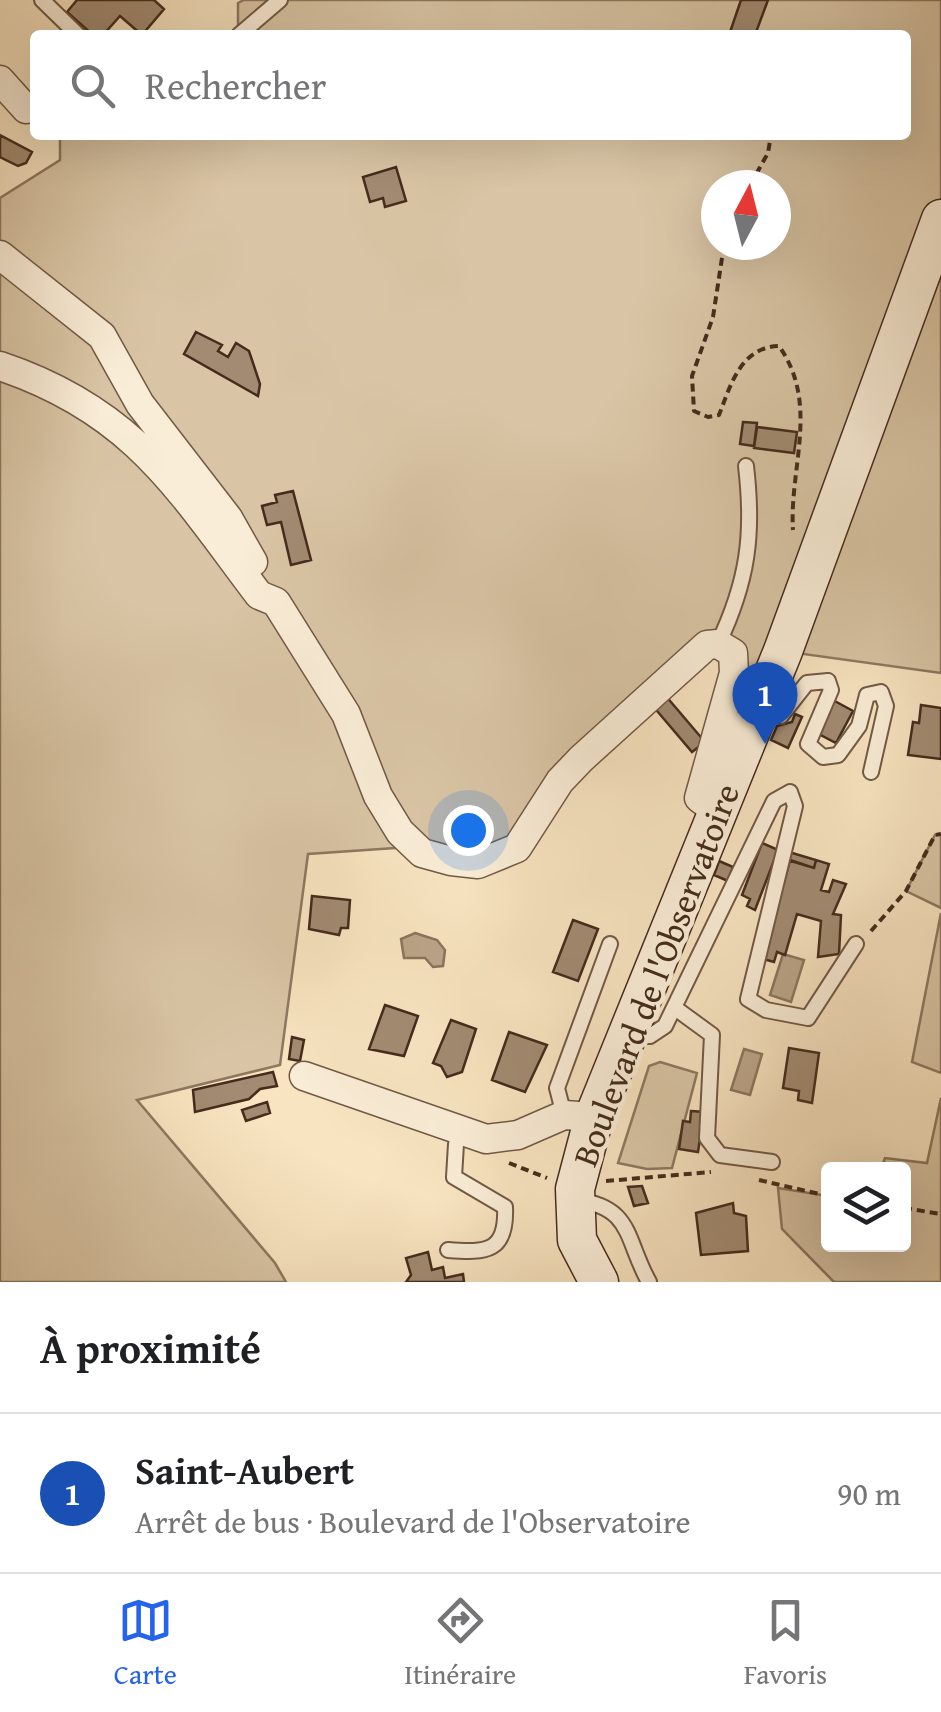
<!DOCTYPE html>
<html lang="fr">
<meta charset="utf-8">
<style>
body{margin:0;font-family:"Gentium Book Plus",serif;background:#f2f2f2;color:#202124}
.controls{position:absolute;right:30px;bottom:30px;display:grid;overflow:hidden;border-radius:10px;box-shadow:0 10px 40px #0002}
.controls button{width:90px;height:90px;display:grid;place-items:center;padding:0;border:0;border-bottom:2px solid #e0e0e0;background:#fff;color:#202124;font:50px sans-serif}
.compass{position:absolute;left:701px;top:170px;width:90px;height:90px;border-radius:50%;background:#fff;box-shadow:0 10px 40px #0002;rotate:7deg}
.you{position:absolute;left:468px;top:830px;width:35px;height:35px;margin:-25px;border:8px solid #fff;border-radius:50%;background:#1a73e8;box-shadow:0 0 0 15px #1a73e833}
.badge{display:grid;place-items:center;width:65px;height:65px;border-radius:50%;background:#2563eb;color:#fff;font-size:32px;font-weight:700}
.pin{position:absolute;translate:-50% -82px;filter:drop-shadow(0 2px 5px #0008)}
.pin::after{content:'';position:absolute;top:52px;width:35px;height:30px;background:inherit;clip-path:polygon(0 0,100% 0,50% 100%)}
.list{margin:0;padding:0;list-style:none}
h2{display:flex;justify-content:space-between;align-items:center;height:130px;margin:0;padding:0 40px;font-size:42px}
h2 small{font-size:32px;font-weight:400;color:#757577}
.list li{display:grid;grid-template-columns:65px 1fr auto;gap:30px;align-items:center;box-sizing:border-box;height:160px;padding:0 40px;border-top:2px solid #e0e0e0}
.list b{display:block;font-size:38px;white-space:nowrap}
.list p{margin:0;font-size:32px;white-space:nowrap;color:#757577}
.list em{font-size:32px;font-style:normal;color:#757577}
.icon{flex:none;width:55px;height:55px;fill:none;stroke:currentColor;stroke-width:2;stroke-linecap:round;stroke-linejoin:round}
.map{position:relative;flex:none;width:941px;height:1282px;overflow:hidden}
.search{position:absolute;background:#fff;box-shadow:0 10px 40px #0002;left:30px;right:30px;top:30px;height:110px;display:flex;align-items:center;gap:25px;box-sizing:border-box;padding:0 35px;border-radius:10px;color:#757577;font-size:38px}
.sheet{height:290px;background:#fff}
nav{display:flex;justify-content:space-around;align-items:center;box-sizing:border-box;height:140px;border-top:2px solid #e0e0e0;background:#fff;font-size:28px;color:#757577}
nav a{display:grid;justify-items:center;gap:5px}
nav .on{color:#2563eb}
.map>svg:first-child{display:block}
</style>
<div class="map">
<svg width="941" height="1282" viewBox="0 0 941 1282">
<rect width="100%" height="100%" fill="#f8e4c1"/>
<filter id="stains"><feTurbulence type="fractalNoise" baseFrequency=".002" numOctaves="4"/><feColorMatrix values="0 0 0 0 .2 0 0 0 0 .09 0 0 0 0 .02 0 0 0 .5 -.17"/></filter>
<radialGradient id="worn" r=".72"><stop offset=".6" stop-color="#630" stop-opacity="0"/><stop offset="1" stop-color="#630" stop-opacity=".3"/></radialGradient>
<!-- green -->
<path fill="#d9c5a5" stroke="#8e7860" stroke-width="2.5" fill-rule="evenodd" d="M244 0H941V673L768 649 732 730 728 644 616 729 518 855 410 847 308 854 280 1065 137 1100 275 1263 286 1282H0V198L60 160V135H906V35H238V3ZM716 185H776V245H716Z
M941 834V908L906 891 935 835Z
M941 913V1073L912 1062Z
M660 1062 697 1073 672 1168 647 1169 618 1163 649 1066Z
M941 1098V1282H834L782 1229 778 1188 828 1196V1244H904V1170L881 1169 885 1158 927 1163Z"/>
<!-- water -->
<path fill="#bba589" stroke="#8b745d" stroke-width="2.5" d="M415 933 437 940 445 950 443 966 433 967 425 958H404L401 939Z
M783 954 804 960 791 1002 770 995Z
M744 1049 762 1054 750 1095 731 1090Z"/>
<!-- building -->
<path fill="#a28b72" stroke="#442b1c" stroke-width="2.5" d="M77 0H154L164 9 142 35 120 16 103 35H93L67 12Z
M741 0H768L755 35H729Z
M0 135 32 152 26 163 18 166 0 157Z
M396 167 406 201 385 207 383 198 370 202 363 177Z
M196 332 222 345 218 351 228 357 236 343 249 351 260 384 258 396 184 354Z
M743 422 757 423 754 446 740 444Z
M757 427 797 432 794 453 754 448Z
M293 491 311 560 291 565 281 522 267 525 262 506 277 502 275 495Z
M665 695 705 742 692 752 652 705Z
M831 699 853 711 836 743 813 731Z
M921 705 941 708V759L908 755 913 722 919 723Z
M795 714 802 717 788 748 771 740 777 726 792 722Z
M762 843 778 850 755 910 747 906 750 899 742 895Z
M789 852 816 860 814 868 787 860Z
M790 860 814 868 816 860 829 864 821 890 829 892 833 880 846 884 833 914 841 915 839 954 818 957 821 921 797 914 785 955 777 952 774 962 763 959Z
M719 861 733 867 728 881 714 875Z
M312 896 350 900 348 928H341L339 935 309 929Z
M573 920 598 929 578 981 553 972Z
M385 1005 418 1016 404 1056 369 1049Z
M451 1020 476 1029 462 1072 447 1077 441 1066 433 1063Z
M509 1032 547 1045 525 1092 492 1080Z
M292 1037 304 1040 300 1061 289 1059Z
M789 1048 819 1053 812 1103 798 1100 799 1091 783 1088Z
M273 1072 277 1086 260 1089 249 1099 195 1112 193 1090Z
M267 1102 270 1113 246 1121 242 1110Z
M691 1111 704 1112 698 1152 679 1149 683 1121 690 1122Z
M642 1186 648 1203 634 1206 628 1187Z
M733 1203 734 1213 746 1216 748 1251 701 1255 696 1213Z
M428 1252 432 1270 443 1267 445 1278 463 1274 464 1282H406L411 1275 406 1258Z"/>
<g fill="none" stroke-linecap="round" stroke-linejoin="round">
<!-- service casing -->
<g stroke="#715945" stroke-width="18">
<path id="service" d="M42 0 78 35
M239 35 280 0
M718 644C748 581 754 534 746 466
M762 708 781 716 807 683 828 681 831 690 808 744 823 757 838 755 859 726 867 695 881 692 886 706 871 772
M675 1008 712 1035 707 1138 720 1155 772 1162
M628 1034 650 1036 665 1026 774 801 790 792 795 806 748 999 766 1010 808 1018 856 944
M564 1115 557 1088 610 944
M576 1200C633 1207 625 1239 649 1282
M448 1250C487 1253 507 1252 505 1207L454 1177 456 1144"/>
</g>
<!-- minor casing -->
<g stroke="#715945" stroke-width="31">
<path id="minor" d="M0 80 26 109
M0 255 102 336 140 404 228 518 253 562
M0 366C134 411 178 488 259 595L276 602 346 714 378 796 400 832 422 853 451 861 478 864 517 848 560 781 581 759 707 645 718 644 733 653 734 673 699 798 718 812
M304 1076 486 1139 518 1135 564 1115 594 1117"/>
</g>
<!-- secondary casing -->
<g stroke="#442b1c" stroke-width="41">
<path id="secondary" d="M599 1282 577 1240 575 1189 594 1117 783 651 941 219"/>
</g>
<!-- path -->
<path stroke="#442b1c" stroke-width="4" stroke-dasharray="8 5" stroke-linecap="butt" d="M750 185 768 153 771 135
M724 245 713 317 692 376 694 411 708 417 719 415C731 384 741 347 779 346 820 404 789 468 793 530
M871 931 906 891 935 835 941 834
M509 1163 547 1178
M759 1180 828 1196
M606 1181 711 1172
M904 1208 941 1214"/>
<!-- service -->
<use href="#service" stroke="#faedd7" stroke-width="14"/>
<!-- minor -->
<use href="#minor" stroke="#faedd7" stroke-width="28"/>
<!-- secondary -->
<use href="#secondary" stroke="#faedd7" stroke-width="38"/>
</g>
<g text-anchor="middle" stroke-width="9" stroke-linejoin="round" paint-order="stroke">
<!-- street labels -->
<g font-size="35" fill="#442b1c" stroke="#faedd7">
<text transform="translate(656 975) rotate(-69)" y="12">Boulevard de l'Observatoire</text>
</g>
</g>
<rect width="100%" height="100%" filter="url(#stains)"/>
<rect width="100%" height="100%" fill="url(#worn)"/>
</svg>
<div class="controls">
<button><svg class="icon" aria-label="layers" viewBox="0 0 24 24"><path d="M12 4l9 5-9 5-9-5zM3 14l9 5 9-5"/></svg></button>
</div>
<svg class="compass" viewBox="-18 -18 36 36"><path d="M0-13l5 13h-10z" fill="#e53935"/><path d="M0 13l5-13h-10z" fill="#757577"/></svg>
<div class="you"></div>
<div class="pin badge" style="left:765px;top:744px;background:#1a4fb4">1</div>
<div class="search"><svg class="icon" aria-label="search" viewBox="0 0 24 24"><circle cx="10" cy="10" r="6"/><path d="M15 15l6 6"/></svg>Rechercher</div>
</div>
<section class="sheet">
<h2>À proximité<small></small></h2>
<ul class="list">
<li><span class="badge" style="background:#1a4fb4">1</span><div><b>Saint-Aubert</b><p>Arrêt de bus · Boulevard de l'Observatoire</p></div><em>90 m</em></li>
</ul>
</section>
<nav>
<a class="on"><svg class="icon" aria-label="map" viewBox="0 0 24 24"><path d="M3 6l6-2 6 2 6-2v14l-6 2-6-2-6 2zM9 4v14M15 6v14"/></svg>Carte</a>
<a><svg class="icon" aria-label="directions" viewBox="0 0 24 24"><path d="M12 3l9 9-9 9-9-9zM9 14v-3h6M13 9l2 2-2 2"/></svg>Itinéraire</a>
<a><svg class="icon" aria-label="saved" viewBox="0 0 24 24"><path d="M7 4h10v16l-5-4-5 4z"/></svg>Favoris</a>
</nav>
